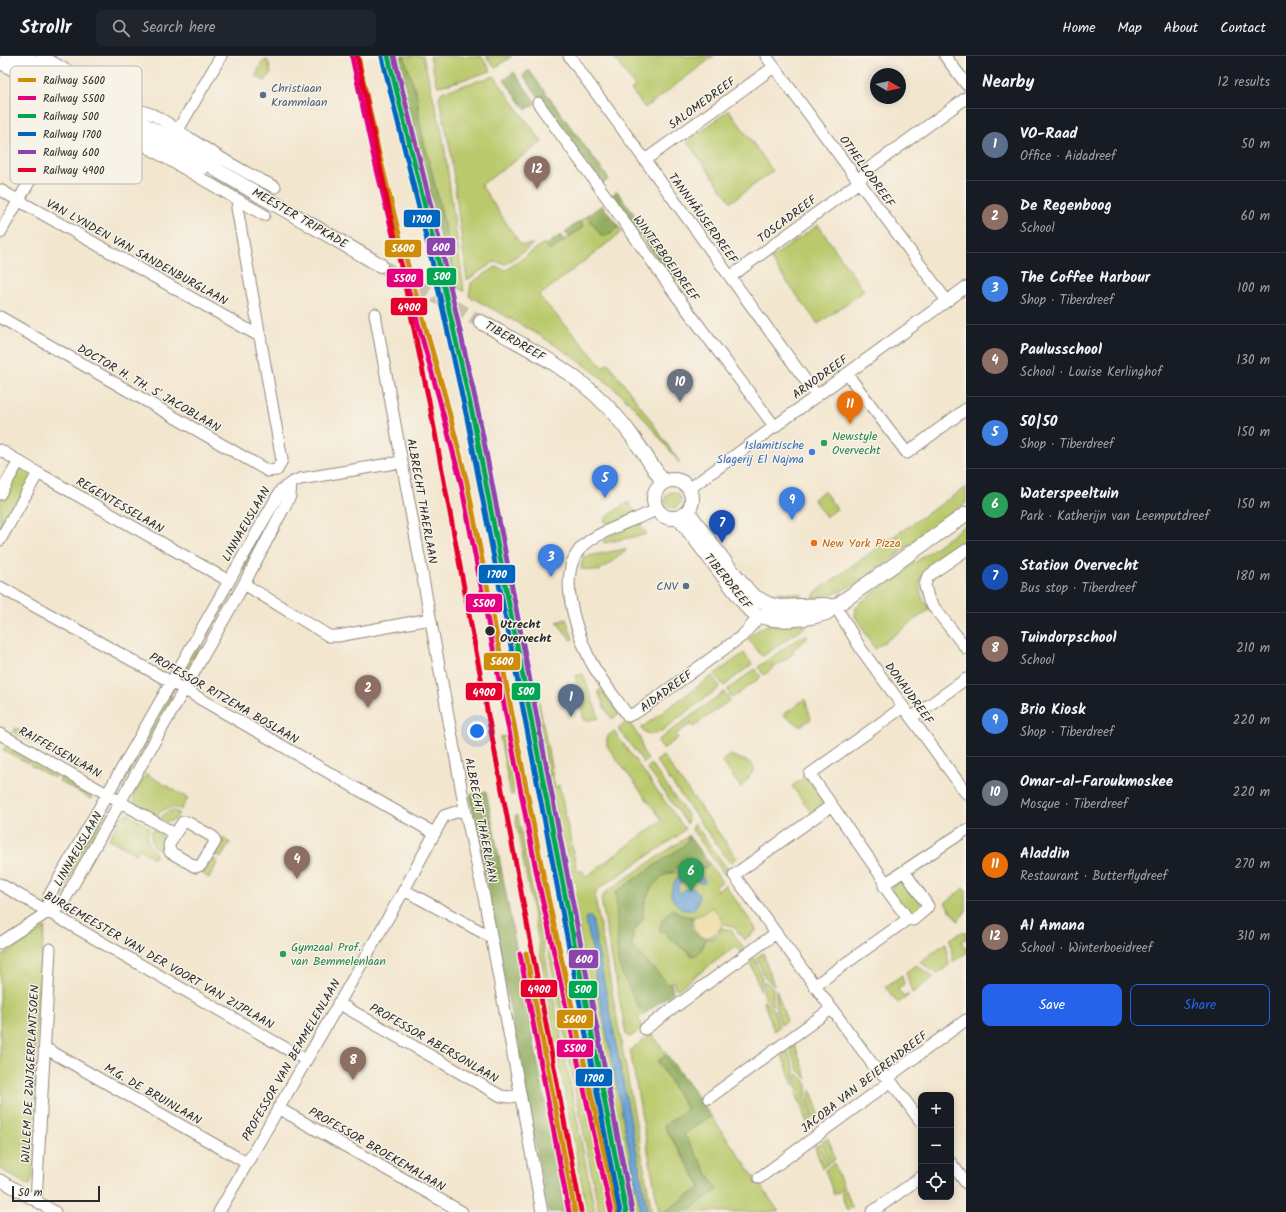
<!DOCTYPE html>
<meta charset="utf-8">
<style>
body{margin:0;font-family:Kalam,sans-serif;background:#20242c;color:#f1f3f6}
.controls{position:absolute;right:12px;bottom:12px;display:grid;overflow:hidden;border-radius:8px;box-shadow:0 2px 10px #0003}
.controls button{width:36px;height:36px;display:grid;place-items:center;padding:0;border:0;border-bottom:1px solid #363941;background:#171b24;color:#f1f3f6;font:20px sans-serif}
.compass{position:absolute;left:870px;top:12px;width:36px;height:36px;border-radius:50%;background:#171b24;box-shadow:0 2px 10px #0003;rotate:99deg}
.scale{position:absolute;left:12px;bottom:10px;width:88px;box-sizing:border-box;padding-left:4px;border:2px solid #2b2b2b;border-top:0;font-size:11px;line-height:14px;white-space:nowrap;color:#2b2b2b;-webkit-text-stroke:3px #f7f3e8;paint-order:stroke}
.you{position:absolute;left:477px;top:675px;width:14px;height:14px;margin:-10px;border:3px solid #fff;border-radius:50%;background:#1a73e8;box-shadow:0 0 0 6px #1a73e833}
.badge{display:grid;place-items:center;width:26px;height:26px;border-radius:50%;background:#2563eb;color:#fff;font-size:13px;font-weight:700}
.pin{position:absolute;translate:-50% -33px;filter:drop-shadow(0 1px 2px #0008)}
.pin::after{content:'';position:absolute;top:21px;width:14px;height:12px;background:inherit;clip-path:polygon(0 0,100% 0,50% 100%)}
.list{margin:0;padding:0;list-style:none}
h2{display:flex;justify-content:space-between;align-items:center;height:52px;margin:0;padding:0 16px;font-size:17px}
h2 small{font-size:13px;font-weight:400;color:#9ea1a6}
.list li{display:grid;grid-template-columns:26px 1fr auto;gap:12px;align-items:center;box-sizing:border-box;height:72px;padding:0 16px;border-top:1px solid #363941}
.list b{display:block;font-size:15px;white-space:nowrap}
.list p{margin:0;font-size:13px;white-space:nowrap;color:#9ea1a6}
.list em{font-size:13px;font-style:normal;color:#9ea1a6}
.actions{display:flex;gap:8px;padding:12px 16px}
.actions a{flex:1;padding:9px 0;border:1px solid #2563eb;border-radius:8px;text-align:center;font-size:14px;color:#2563eb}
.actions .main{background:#2563eb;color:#fff}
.icon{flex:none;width:22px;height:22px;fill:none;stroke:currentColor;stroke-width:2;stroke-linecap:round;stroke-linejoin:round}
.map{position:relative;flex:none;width:966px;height:1156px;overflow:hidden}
header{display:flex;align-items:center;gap:24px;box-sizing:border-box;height:56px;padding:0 20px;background:#171b24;border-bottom:1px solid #363941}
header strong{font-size:19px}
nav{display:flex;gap:22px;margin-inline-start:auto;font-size:14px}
.search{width:280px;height:36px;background:#20242c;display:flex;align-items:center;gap:10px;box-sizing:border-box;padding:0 14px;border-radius:8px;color:#9ea1a6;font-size:15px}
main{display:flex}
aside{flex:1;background:#171b24}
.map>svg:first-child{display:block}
</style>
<header>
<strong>Strollr</strong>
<div class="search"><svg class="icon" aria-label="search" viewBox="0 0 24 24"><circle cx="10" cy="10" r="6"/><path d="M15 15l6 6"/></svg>Search here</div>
<nav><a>Home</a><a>Map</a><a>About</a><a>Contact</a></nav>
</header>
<main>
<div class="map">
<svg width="966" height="1156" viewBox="0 0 966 1156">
<rect width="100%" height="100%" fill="#f7f3e8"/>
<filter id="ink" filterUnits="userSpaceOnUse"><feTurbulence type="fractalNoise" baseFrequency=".025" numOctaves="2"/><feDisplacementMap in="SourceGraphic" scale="8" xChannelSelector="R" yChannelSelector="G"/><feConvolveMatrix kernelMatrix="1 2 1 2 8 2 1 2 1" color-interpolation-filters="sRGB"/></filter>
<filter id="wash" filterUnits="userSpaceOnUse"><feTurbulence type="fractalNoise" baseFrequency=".012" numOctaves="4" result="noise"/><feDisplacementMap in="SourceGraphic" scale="16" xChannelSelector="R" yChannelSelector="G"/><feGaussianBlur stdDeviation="0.9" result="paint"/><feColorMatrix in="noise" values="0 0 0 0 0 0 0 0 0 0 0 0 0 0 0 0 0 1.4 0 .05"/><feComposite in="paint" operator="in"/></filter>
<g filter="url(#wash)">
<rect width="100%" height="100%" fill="#f3e6cf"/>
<!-- green -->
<path fill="#bac96c" stroke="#727a4c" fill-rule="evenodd" d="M404 0H423L443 81 464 235 451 229 452 206 440 150 420 69 418 49Z
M430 0H481L491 15 449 28 438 30 436 26Z
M486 0H512L495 12Z
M613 0H714L645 52 631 34 635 31Z
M266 4 268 5 271 17 265 25 256 20 261 8Z
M494 20 542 86 481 129 521 189 533 188 506 208 494 206 467 224 450 93 439 42 442 36Z
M729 54 773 115 731 146 687 86Z
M587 160 601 179 606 180 619 171 622 176 539 240 603 311 608 307 647 359 680 407C663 387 648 365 629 346 583 301 526 271 469 240L471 227 496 211 506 214 544 187 550 195 583 171 581 164Z
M818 169 864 235 818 268 770 203Z
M19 405 38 417 0 484V438Z
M966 431V447L864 524 839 536 813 543 815 537 881 489Z
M824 435 837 453 826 461 813 443Z
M665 444a8 8 0 1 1 16 0a8 8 0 1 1-16 0Z
M628 446 636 457 608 470 604 463Z
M274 453 278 456 245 515 240 512Z
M638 466 647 478 604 487 603 483Z
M966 469V490L932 515 921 521C918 536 921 541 930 553L875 593 855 560 856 552 860 547Z
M625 493 626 495 599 515 581 513 583 501Z
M782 536 802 539 803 546 773 544 777 537Z
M226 537 231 539 185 619 181 616Z
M566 563 573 583 571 584 557 566Z
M805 566 806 570 763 600 761 599 747 581 768 568Z
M807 579V583L792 594 794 597 775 611 773 608 771 609 773 612 764 619 758 611 793 586Z
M744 597 752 608 724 630 715 618Z
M755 613 761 621 732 642 727 634Z
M583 618 599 662 584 665 575 620Z
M712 620 720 631 660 676C652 680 646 679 641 672Z
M536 631 555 732 559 729 577 815 580 813 587 820 662 764 607 690V681L614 675 685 773 679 779 601 831 596 836 595 842 652 1156H631L571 833 568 816H570L565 791 562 786 532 632Z
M601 633 619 658 612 663 604 651 598 635Z
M724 636 730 644 693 671 691 668 676 678 678 682 663 693 657 685Z
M168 639 173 641 121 731 117 729Z
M805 643 811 663 800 670 783 659Z
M628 665 640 682 643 696 648 704 644 707 618 672Z
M16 672 40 686 38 690 13 676Z
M508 680 517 725 513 726 515 738 511 739 500 681Z
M42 687 65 700 62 704 39 691Z
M6 690 30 703 28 707 3 694Z
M730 699 751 707 755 713 741 732 722 705Z
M663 700 737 802 730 807 656 705Z
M72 704 103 722 102 724H98L70 708Z
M32 705 56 718 54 722 30 709Z
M651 708 686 757 688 763 687 768 647 712Z
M146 718 188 742 181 754C172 749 163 752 157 760L135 747 133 740Z
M806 720 827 749 813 759 792 730Z
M61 721 93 739 91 743 59 725Z
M103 753 108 756 60 839 58 841 54 840Z
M168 755H175L179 757 175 764 167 766 160 762Z
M128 758 150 772C145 781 148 790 156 797L154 802 139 793 136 798 109 783 122 760Z
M522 759 591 1074 598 1104 601 1111 602 1123 610 1156H599Z
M515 760H518L595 1156H587L547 940 538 882Z
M694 767 729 815 725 819 692 774Z
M153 773 161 778 163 786 158 794C151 789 149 781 153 773Z
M688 779 687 785 683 790 616 836 618 858 617 894 639 952 647 956 638 962 642 969V973L630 981 626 979 601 843 606 836 684 783Z
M223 782 230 787 221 802 213 798Z
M211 802 218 806 209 822 203 818 202 816Z
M709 807 722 826 716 830 717 835 725 829 757 874 744 884 733 870 721 867V872L731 874 745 894 741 897 736 890 678 933 675 932 673 925 669 929 632 891 633 876 643 862 644 847 651 832 662 821 669 817H674L687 810H696L704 813ZM673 853 681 859 693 861C691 879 707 889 720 874L721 875 714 882 706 883 703 891 693 900 669 882 664 875Z
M902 822 923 851 910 861 890 833 894 830 893 828Z
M964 832 966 834V855L958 865 945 847Z
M46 871 43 885 37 960 33 1119 30 1129 26 1128 0 1113V1051L2 1049 3 1039 0 1035V901Z
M962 876 966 877V883H964L962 885 963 892 966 890V897L953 906 950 883Z
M946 887 949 909 937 918 920 906Z
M763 897 774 930 765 922 757 901Z
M755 902 762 923 760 934 750 906Z
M916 909 934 921 912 937 906 916Z
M902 919 904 928 898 933 903 941 908 938V940L898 947 885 931Z
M764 925 773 932V950C763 941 761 938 764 925Z
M776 934 787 965 781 969 776 953Z
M763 944 774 954 779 971 774 975Z
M652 978 667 999 659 1004 658 1006 687 1053 665 1072 700 1129V1132L664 1156H659L630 994Z
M795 989 807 1023 798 1014 790 993Z
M788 995 795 1016 793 1029 782 999Z
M797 1018C808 1026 809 1030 806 1043 796 1033 794 1032 797 1018Z
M811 1034 819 1058 814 1062 808 1045Z
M796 1036 806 1046 812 1063 807 1067Z
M711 1060 779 1156H685L715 1136 717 1133 684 1078Z
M828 1082 835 1103 830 1107 822 1086Z
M820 1088 828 1108 822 1112 815 1091Z
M834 1107 844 1133 834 1139 825 1114Z
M846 1134 852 1151 847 1154 841 1138Z"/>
<!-- forest -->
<path fill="#93ad60" stroke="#5f6c46" d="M396 0H404L417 40 420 69 440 150 452 206 451 229 427 125 424 116 405 40V32Z
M529 14 609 123 602 128 523 19Z
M514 16 536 47 526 54 504 24Z
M617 135 679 220 673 224 611 140Z
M602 149 619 171 604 181 601 179 587 160Z
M581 164 583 171 569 181 565 176Z
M561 179 565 184 550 195 546 189Z
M486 735 495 780 566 1156H548L470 739Z
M688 779 709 807 705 812 696 809H686L679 811 673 816 669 817 662 821 651 832 644 847 643 862 633 876 632 891 669 929 671 927 673 936 647 956 639 952 623 920 618 906 616 836 683 790 687 785Z
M673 853 681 859 693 861V863H691C690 874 695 880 706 883 703 890 701 898 693 900L669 882 664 875H659C661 865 665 859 673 853Z
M667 999 711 1060 684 1078 717 1133 715 1136 685 1156H664L700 1132C701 1124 671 1082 665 1072L664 1070 687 1053 658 1006 659 1004Z"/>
<!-- sand -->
<path fill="#eeda9e" stroke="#8c8264" d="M711 851C744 874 689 900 693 861L703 858Z"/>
<!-- water -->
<path fill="#67a2d7" stroke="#496681" d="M685 817C693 816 700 818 705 824L704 827 701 828C697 826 697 823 693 822 684 821 675 829 679 837L690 831 696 834 699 838C699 861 679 858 671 840 671 829 676 822 685 817Z
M587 861H591L592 863 648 1156H641L595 918 596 912 586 865Z"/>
</g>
<g filter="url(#ink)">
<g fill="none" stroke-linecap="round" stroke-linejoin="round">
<!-- tertiary-tunnel -->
<path stroke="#cbc1ae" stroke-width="14" stroke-dasharray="14 7" stroke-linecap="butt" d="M380 209 481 266"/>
<!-- minor casing -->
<g stroke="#8f887d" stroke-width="13">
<path id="minor" d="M42 0 135 54C157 56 176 74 194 85 220 102 247 118 275 131
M569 0 817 340
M766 0 947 245
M945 0 966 28
M0 7 44 32 51 40 71 52 105 71 116 73 264 159
M44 32 61 30
M538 47 605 139 673 235 775 371
M110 59 116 73
M175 79 221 0
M645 104 774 11
M0 134 261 281
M0 177 86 26
M730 221 859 126 867 114 966 42
M375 258 465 753 484 841 542 1156
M0 261 268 415 277 414 282 404 237 152 239 144
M847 318 907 397 966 353
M0 394 38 417 229 525
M689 433 966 231
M0 438 19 405
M656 454C636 464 598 475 583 490 555 516 576 573 589 602 598 621 616 642 628 660L637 656 742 580 760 560
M0 484 38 417
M966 494 931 518 927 522 925 530 929 545 966 592
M244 528 329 580H338L430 563
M0 531 171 626 434 777
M836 551 861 593 966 737
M903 651 810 718 886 827 884 830 908 863
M911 662 966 623
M0 678 107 738 175 778 183 766H187L213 781 215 786 201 809 196 811 170 796 169 789 175 778
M886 827 966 774
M0 828 306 1004
M404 834 491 881
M48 856 49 840 281 434 291 427 300 423 401 406
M776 877 734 819 832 749
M0 887 48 856 61 850 244 528 290 440 291 427
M814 930 908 863 913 864 926 853 928 850 904 815
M338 947 501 1040 510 1041 520 1039
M645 973 776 877 876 1013 890 1024 921 1066
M45 992 247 1107
M709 1042 831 953
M278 1052 462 1156
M951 1107 966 1127
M759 1122 883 1031 895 1016 966 964
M0 1124 55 1156
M36 1145 50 893
M219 1156 404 834 444 760 465 753
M872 1156 921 1121"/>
</g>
<!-- tertiary casing -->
<g stroke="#8f887d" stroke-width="16">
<path id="tertiary" d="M7 0 30 13
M23 0 148 71 173 83 205 104 220 116 380 209
M145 79 202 111
M481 266C524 290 570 312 605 348 628 371 645 399 663 426
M654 443a19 19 0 1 1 38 0a19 19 0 1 1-38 0Z
M688 456 727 509 750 537 755 541 768 548 779 551 824 549 836 551
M679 462 748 552C752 555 756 559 761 560 779 567 808 563 826 557L966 458"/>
</g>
<!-- minor -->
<use href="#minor" stroke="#fff" stroke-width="11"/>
<!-- tertiary -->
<use href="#tertiary" stroke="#fff" stroke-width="14"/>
<!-- rail-1 casing -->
<g stroke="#f7f3e8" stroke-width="8">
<path id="rail-1" d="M358 0 379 97 399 178 445 340 467 426 544 823 617 1156
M526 897 575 1156"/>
</g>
<!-- rail-2 casing -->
<g stroke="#f7f3e8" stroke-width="8">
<path id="rail-2" d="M352 1 373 98 393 179 439 342 461 427 538 824 611 1156
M520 898 569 1156"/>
</g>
<!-- rail-3 casing -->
<g stroke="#f7f3e8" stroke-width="8">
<path id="rail-3" d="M388 0 438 204 473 361 626 1156"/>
</g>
<!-- rail-4 casing -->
<g stroke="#f7f3e8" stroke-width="8">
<path id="rail-4" d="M382 1 432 205 467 362 620 1156"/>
</g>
<!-- rail-5 casing -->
<g stroke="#f7f3e8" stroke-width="8">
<path id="rail-5" d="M394 0 444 203 479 360 632 1155"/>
</g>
<!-- rail-6 casing -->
<g stroke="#f7f3e8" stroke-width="8">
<path id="rail-6" d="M357 0 429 345 581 1155"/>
</g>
<!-- rail-1 -->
<use href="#rail-1" stroke="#ce8d09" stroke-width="5"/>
<!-- rail-2 -->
<use href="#rail-2" stroke="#e5007d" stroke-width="5"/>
<!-- rail-3 -->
<use href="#rail-3" stroke="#00a651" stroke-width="5"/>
<!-- rail-4 -->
<use href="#rail-4" stroke="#0065bd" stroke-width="5"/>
<!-- rail-5 -->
<use href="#rail-5" stroke="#8e44ad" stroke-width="5"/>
<!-- rail-6 -->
<use href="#rail-6" stroke="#e4002b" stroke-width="5"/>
</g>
</g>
<!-- markers -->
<g fill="#5c6f8a" stroke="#f7f3e8" stroke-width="1.5">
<circle cx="263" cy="39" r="4"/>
<circle cx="686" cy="530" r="4"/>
</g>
<g fill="#2e9e5b" stroke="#f7f3e8" stroke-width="1.5">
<circle cx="824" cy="387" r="4"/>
<circle cx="283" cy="898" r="4"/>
</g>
<circle fill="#3f7fe0" stroke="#f7f3e8" stroke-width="1.5" cx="812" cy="396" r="4"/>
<circle fill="#e8710a" stroke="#f7f3e8" stroke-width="1.5" cx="814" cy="487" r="4"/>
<circle fill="#2b2b2b" stroke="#f7f3e8" stroke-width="1.5" cx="490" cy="575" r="5.5"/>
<g text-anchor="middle" stroke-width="3" stroke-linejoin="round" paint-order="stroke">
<!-- service labels -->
<g font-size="12" fill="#4e5e75" stroke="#f7f3e8" text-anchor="start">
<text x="271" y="36">Christiaan<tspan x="271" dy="14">Krammlaan</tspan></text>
<text x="678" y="534" text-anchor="end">CNV</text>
</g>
<!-- street labels -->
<g font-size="12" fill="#2b2b2b" stroke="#f7f3e8">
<text transform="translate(702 47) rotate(-36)" y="4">SALOMEDREEF</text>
<text transform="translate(867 115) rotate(54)" y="4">OTHELLODREEF</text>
<text transform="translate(300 162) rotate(30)" y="4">MEESTER TRIPKADE</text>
<text transform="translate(703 162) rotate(54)" y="4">TANNHÄUSERDREEF</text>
<text transform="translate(787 163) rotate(-37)" y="4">TOSCADREEF</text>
<text transform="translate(137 196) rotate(29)" y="4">VAN LYNDEN VAN SANDENBURGLAAN</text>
<text transform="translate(666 202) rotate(54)" y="4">WINTERBOEIDREEF</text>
<text transform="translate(515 285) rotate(30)" y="4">TIBERDREEF</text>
<text transform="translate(820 321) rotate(-36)" y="4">ARNODREEF</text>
<text transform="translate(149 332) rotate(30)" y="4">DOCTOR H. TH. S' JACOBLAAN</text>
<text transform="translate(422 445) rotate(80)" y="4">ALBRECHT THAERLAAN</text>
<text transform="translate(120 449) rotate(30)" y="4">REGENTESSELAAN</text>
<text transform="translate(246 468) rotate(-60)" y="4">LINNAEUSLAAN</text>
<text transform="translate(728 525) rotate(51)" y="4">TIBERDREEF</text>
<text transform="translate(666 635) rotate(-36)" y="4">AIDADREEF</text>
<text transform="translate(909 637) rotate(54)" y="4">DONAUDREEF</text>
<text transform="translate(224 642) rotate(30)" y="4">PROFESSOR RITZEMA BOSLAAN</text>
<text transform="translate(60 696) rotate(29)" y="4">RAIFFEISENLAAN</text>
<text transform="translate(481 764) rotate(79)" y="4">ALBRECHT THAERLAAN</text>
<text transform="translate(78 793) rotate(-60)" y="4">LINNAEUSLAAN</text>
<text transform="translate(159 904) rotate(30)" y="4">BURGEMEESTER VAN DER VOORT VAN ZIJPLAAN</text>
<text transform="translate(434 987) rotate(30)" y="4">PROFESSOR ABERSONLAAN</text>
<text transform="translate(291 1004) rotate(-60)" y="4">PROFESSOR VAN BEMMELENLAAN</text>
<text transform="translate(30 1018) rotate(-87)" y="4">WILLEM DE ZWIJGERPLANTSOEN</text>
<text transform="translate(864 1026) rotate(-38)" y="4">JACOBA VAN BEIERENDREEF</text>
<text transform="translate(153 1038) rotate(30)" y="4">M.G. DE BRUINLAAN</text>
<text transform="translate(377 1093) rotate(30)" y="4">PROFESSOR BROEKEMALAAN</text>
</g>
<!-- leisure labels -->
<g font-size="12" fill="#27864d" stroke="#f7f3e8" text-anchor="start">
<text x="832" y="384">Newstyle<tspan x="832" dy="14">Overvecht</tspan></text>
<text x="291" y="895">Gymzaal Prof.<tspan x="291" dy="14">van Bemmelenlaan</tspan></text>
</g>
<!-- shop labels -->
<g font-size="12" fill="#366cbe" stroke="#f7f3e8" text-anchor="end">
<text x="804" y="393">Islamitische<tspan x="804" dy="14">Slagerij El Najma</tspan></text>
</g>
<!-- food labels -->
<g font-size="12" fill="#c56008" stroke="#f7f3e8" text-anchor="start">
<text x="822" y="491">New York Pizza</text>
</g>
<!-- stop labels -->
<g font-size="12" font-weight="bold" fill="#2b2b2b" stroke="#f7f3e8" text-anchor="start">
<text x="500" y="572">Utrecht<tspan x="500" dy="14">Overvecht</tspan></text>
</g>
</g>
<!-- legend -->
<rect x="10" y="10" width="132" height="118" rx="6" fill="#f7f3e8" stroke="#bab7af" stroke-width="1"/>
<rect x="18" y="22" width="18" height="4" fill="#ce8d09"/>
<rect x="18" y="40" width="18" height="4" fill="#e5007d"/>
<rect x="18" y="58" width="18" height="4" fill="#00a651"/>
<rect x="18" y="76" width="18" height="4" fill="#0065bd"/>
<rect x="18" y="94" width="18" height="4" fill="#8e44ad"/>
<rect x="18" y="112" width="18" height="4" fill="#e4002b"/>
<g font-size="11" fill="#2b2b2b">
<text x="43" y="28">Railway 5600</text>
<text x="43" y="46">Railway 5500</text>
<text x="43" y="64">Railway 500</text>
<text x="43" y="82">Railway 1700</text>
<text x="43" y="100">Railway 600</text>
<text x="43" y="118">Railway 4900</text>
</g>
<g stroke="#f7f3e8" stroke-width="1.5">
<rect x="403" y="153" width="38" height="19" rx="4" fill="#0065bd"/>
<rect x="426" y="181" width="30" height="19" rx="4" fill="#8e44ad"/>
<rect x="384" y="183" width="38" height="19" rx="4" fill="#ce8d09"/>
<rect x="426" y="211" width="31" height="19" rx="4" fill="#00a651"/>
<rect x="386" y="212" width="38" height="20" rx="4" fill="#e5007d"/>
<rect x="390" y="241" width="38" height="19" rx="4" fill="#e4002b"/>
<rect x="478" y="508" width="38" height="20" rx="4" fill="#0065bd"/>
<rect x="465" y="537" width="38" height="20" rx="4" fill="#e5007d"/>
<rect x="483" y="596" width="38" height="19" rx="4" fill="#ce8d09"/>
<rect x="511" y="626" width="30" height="19" rx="4" fill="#00a651"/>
<rect x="465" y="626" width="38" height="19" rx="4" fill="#e4002b"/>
<rect x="568" y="893" width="31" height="20" rx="4" fill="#8e44ad"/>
<rect x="520" y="923" width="38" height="19" rx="4" fill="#e4002b"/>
<rect x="568" y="924" width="30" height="19" rx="4" fill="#00a651"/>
<rect x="556" y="953" width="38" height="20" rx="4" fill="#ce8d09"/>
<rect x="556" y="983" width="38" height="19" rx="4" fill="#e5007d"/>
<rect x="575" y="1012" width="38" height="19" rx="4" fill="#0065bd"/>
</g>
<g font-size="11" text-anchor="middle" font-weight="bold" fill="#fff">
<text x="422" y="167">1700</text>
<text x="441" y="195">600</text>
<text x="403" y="196">5600</text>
<text x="442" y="224">500</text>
<text x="405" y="226">5500</text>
<text x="409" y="255">4900</text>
<text x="497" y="522">1700</text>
<text x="484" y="551">5500</text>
<text x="502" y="609">5600</text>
<text x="526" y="639">500</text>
<text x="484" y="640">4900</text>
<text x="584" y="907">600</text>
<text x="539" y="937">4900</text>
<text x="583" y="937">500</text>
<text x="575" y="967">5600</text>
<text x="575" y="996">5500</text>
<text x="594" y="1026">1700</text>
</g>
</svg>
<div class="controls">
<button>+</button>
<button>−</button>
<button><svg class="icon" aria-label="locate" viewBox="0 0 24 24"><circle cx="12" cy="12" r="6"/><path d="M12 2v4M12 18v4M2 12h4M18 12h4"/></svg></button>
</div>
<svg class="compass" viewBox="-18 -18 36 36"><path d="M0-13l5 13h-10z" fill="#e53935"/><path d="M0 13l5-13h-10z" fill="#9ea1a6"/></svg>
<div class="scale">50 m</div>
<div class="you"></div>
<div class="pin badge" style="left:571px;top:661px;background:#5c6f8a">1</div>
<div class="pin badge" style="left:368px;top:652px;background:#8d6e63">2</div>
<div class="pin badge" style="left:551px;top:521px;background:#3f7fe0">3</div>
<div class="pin badge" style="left:297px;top:823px;background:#8d6e63">4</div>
<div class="pin badge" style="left:605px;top:442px;background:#3f7fe0">5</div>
<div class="pin badge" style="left:691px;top:835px;background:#2e9e5b">6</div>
<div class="pin badge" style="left:722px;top:487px;background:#1a4fb4">7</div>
<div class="pin badge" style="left:353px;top:1024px;background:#8d6e63">8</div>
<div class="pin badge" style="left:792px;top:464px;background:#3f7fe0">9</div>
<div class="pin badge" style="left:680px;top:346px;background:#6b7280">10</div>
<div class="pin badge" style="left:850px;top:368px;background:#e8710a">11</div>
<div class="pin badge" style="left:537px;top:133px;background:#8d6e63">12</div>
</div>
<aside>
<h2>Nearby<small>12 results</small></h2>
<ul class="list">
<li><span class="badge" style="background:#5c6f8a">1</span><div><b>VO-Raad</b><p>Office · Aidadreef</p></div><em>50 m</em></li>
<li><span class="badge" style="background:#8d6e63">2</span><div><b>De Regenboog</b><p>School</p></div><em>60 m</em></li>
<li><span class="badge" style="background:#3f7fe0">3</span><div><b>The Coffee Harbour</b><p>Shop · Tiberdreef</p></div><em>100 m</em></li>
<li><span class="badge" style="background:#8d6e63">4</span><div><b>Paulusschool</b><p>School · Louise Kerlinghof</p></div><em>130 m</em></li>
<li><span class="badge" style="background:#3f7fe0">5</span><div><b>50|50</b><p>Shop · Tiberdreef</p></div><em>150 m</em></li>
<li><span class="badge" style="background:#2e9e5b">6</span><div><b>Waterspeeltuin</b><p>Park · Katherijn van Leemputdreef</p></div><em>150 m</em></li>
<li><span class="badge" style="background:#1a4fb4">7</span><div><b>Station Overvecht</b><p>Bus stop · Tiberdreef</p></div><em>180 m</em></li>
<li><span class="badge" style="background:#8d6e63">8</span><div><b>Tuindorpschool</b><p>School</p></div><em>210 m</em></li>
<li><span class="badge" style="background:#3f7fe0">9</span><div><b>Brio Kiosk</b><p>Shop · Tiberdreef</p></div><em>220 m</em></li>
<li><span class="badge" style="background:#6b7280">10</span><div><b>Omar-al-Faroukmoskee</b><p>Mosque · Tiberdreef</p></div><em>220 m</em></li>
<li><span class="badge" style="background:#e8710a">11</span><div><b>Aladdin</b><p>Restaurant · Butterflydreef</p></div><em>270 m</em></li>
<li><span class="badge" style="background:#8d6e63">12</span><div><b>Al Amana</b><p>School · Winterboeidreef</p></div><em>310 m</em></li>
</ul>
<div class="actions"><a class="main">Save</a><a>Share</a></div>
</aside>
</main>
